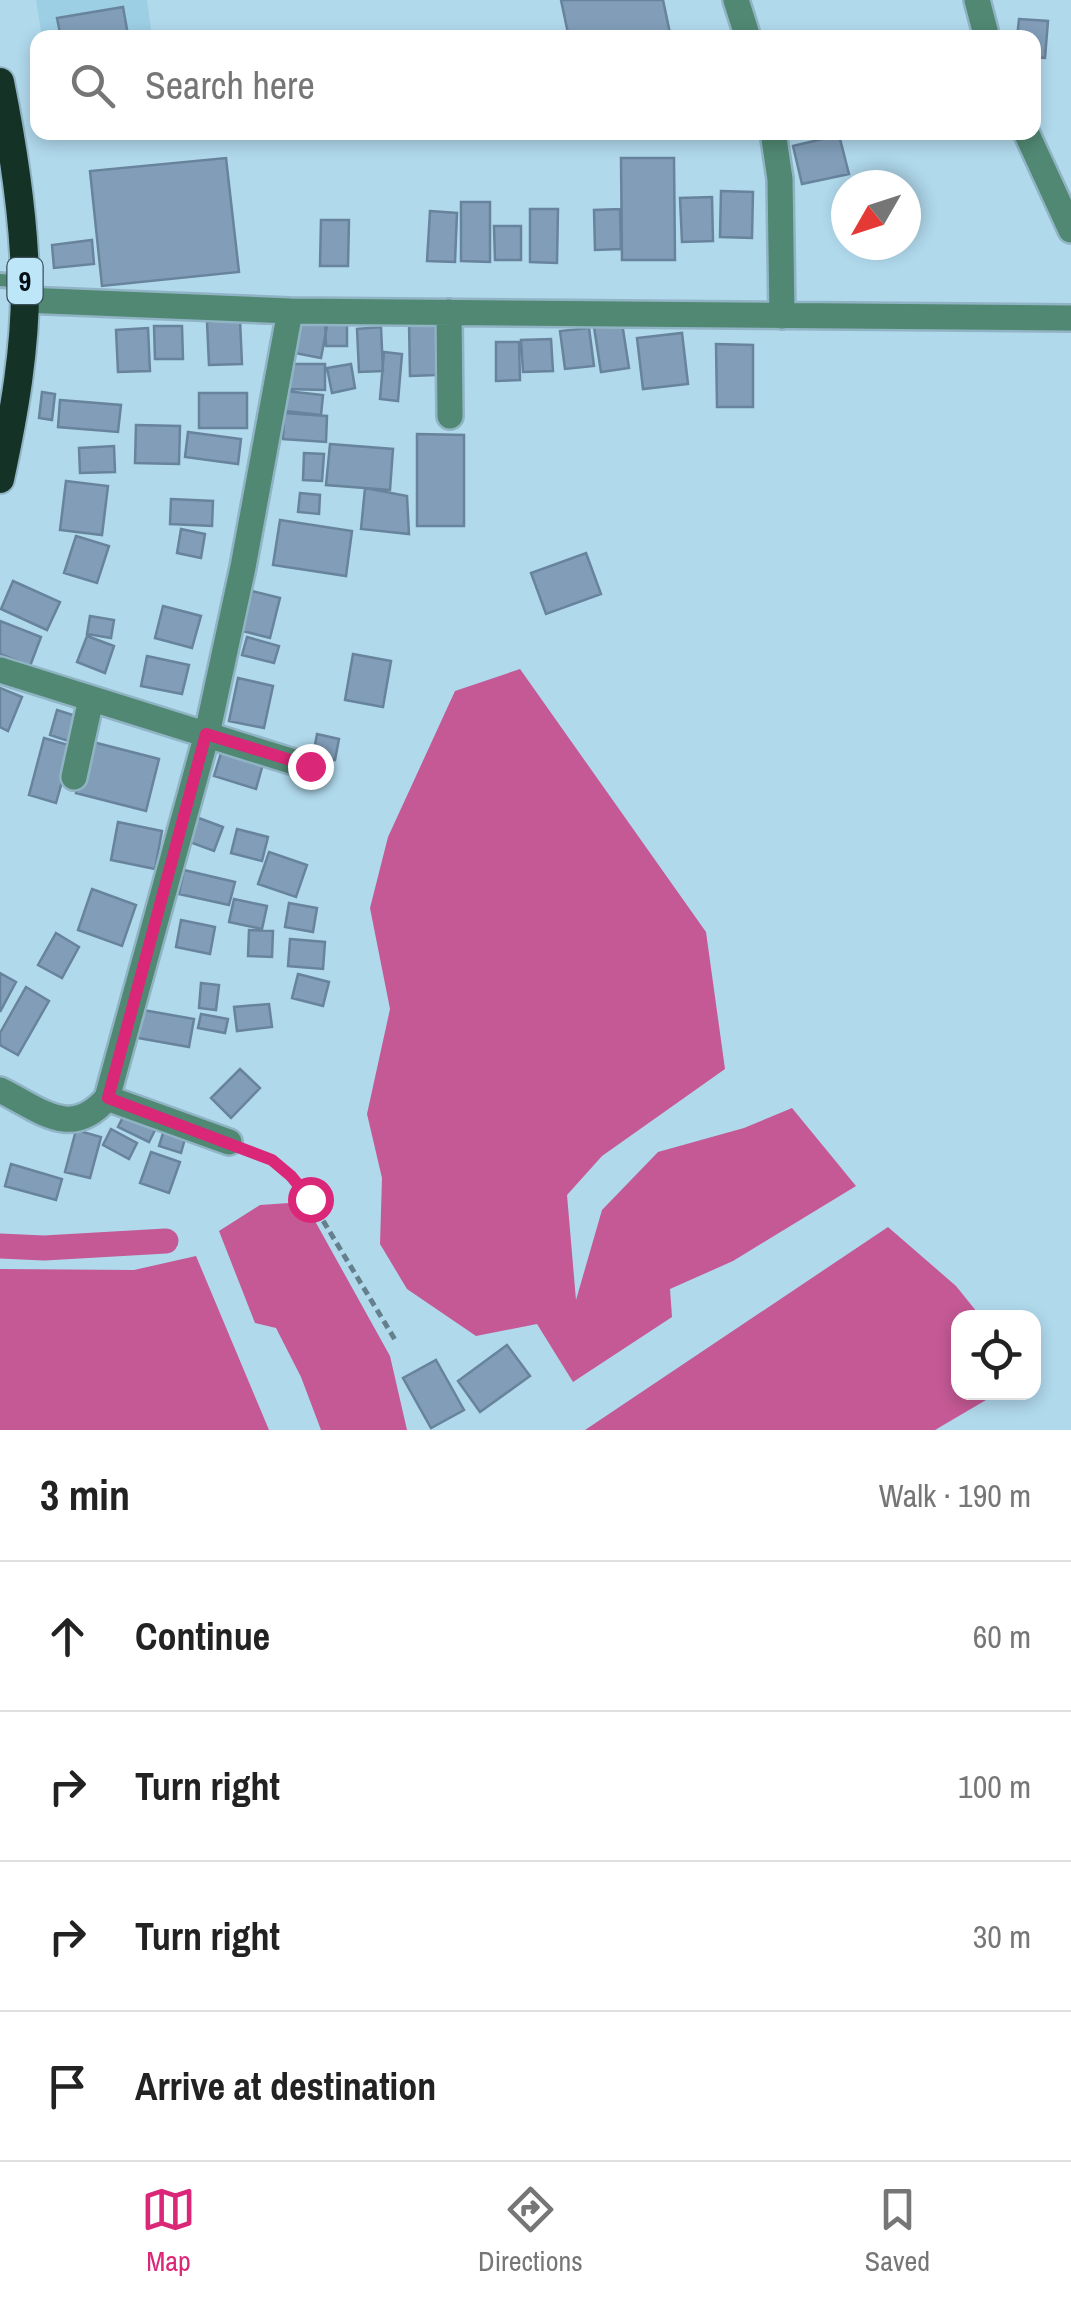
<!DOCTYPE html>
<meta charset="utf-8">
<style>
body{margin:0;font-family:"Archivo Narrow",sans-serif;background:#f2f2f2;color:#222}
.controls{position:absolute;right:30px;bottom:30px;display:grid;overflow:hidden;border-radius:20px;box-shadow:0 5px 15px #0003}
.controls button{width:90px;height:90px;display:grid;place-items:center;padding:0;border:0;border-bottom:2px solid #e0e0e0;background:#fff;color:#222;font:50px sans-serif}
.compass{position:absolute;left:831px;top:170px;width:90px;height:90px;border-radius:50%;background:#fff;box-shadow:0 5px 15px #0003;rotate:231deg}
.stop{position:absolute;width:30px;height:30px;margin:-22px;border:8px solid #db2777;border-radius:50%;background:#fff}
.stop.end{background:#db2777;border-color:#fff;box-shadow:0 2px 10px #0008}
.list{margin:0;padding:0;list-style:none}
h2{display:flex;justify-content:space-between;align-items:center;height:130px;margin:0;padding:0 40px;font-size:42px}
h2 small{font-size:32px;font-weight:400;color:#767676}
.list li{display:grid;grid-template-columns:65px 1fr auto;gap:30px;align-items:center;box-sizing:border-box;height:150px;padding:0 40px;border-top:2px solid #e0e0e0}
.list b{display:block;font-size:38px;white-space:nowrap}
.list em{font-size:32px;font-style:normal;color:#767676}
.icon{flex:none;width:55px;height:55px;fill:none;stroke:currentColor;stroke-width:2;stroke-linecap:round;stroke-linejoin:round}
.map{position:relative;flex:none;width:1071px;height:1430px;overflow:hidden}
.search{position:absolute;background:#fff;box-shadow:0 5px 15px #0003;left:30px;right:30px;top:30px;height:110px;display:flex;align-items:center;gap:25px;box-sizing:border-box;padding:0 35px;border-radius:20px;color:#767676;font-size:38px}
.sheet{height:730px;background:#fff}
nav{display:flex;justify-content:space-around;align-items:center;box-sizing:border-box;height:140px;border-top:2px solid #e0e0e0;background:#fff;font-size:28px;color:#767676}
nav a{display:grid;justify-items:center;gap:5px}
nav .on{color:#db2777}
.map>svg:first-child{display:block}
</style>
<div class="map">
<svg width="1071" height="1430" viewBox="0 0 1071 1430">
<rect width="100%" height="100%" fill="#b0d9ec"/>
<!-- built -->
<path fill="#9ccee4" d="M36 0H147L152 37H42Z"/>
<!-- water -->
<path fill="#c45995" d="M520 669 706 932 725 1069 602 1156 567 1195 576 1300 602 1210 658 1152 744 1128 792 1108 856 1186 733 1261 670 1289 672 1317 573 1382 537 1324 476 1336 407 1289 380 1244 382 1178 367 1114 390 1009 370 908 388 837 455 691Z
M289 1203 315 1221 390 1356 407 1430H321L301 1377 276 1328 255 1323 219 1231 260 1205Z
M888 1227 956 1286 981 1317 958 1318V1392L998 1393 935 1430H585Z
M196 1256 269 1430H0V1269L134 1270Z"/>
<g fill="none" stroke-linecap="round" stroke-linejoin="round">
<!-- canal -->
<path stroke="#c45995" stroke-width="25" d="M0 1246 44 1248 166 1241"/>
</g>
<!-- building -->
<path fill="#819db8" stroke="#68839c" stroke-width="2.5" d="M561 0H663L671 38H569Z
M123 7 128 35 61 38 57 18Z
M1019 19 1048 21 1045 58 1034 57V38H1017Z
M839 135 849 174 802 184 793 146Z
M226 158 239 272 102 286 90 171Z
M621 158H674L675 260H622Z
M721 191 753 192 752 238 720 237Z
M712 197 713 241 682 242 680 198Z
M461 202H490V262L461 261Z
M530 209H558L557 263 530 262Z
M620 209 621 249 595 250 594 210Z
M430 211 457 213 455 262 427 261Z
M321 220H349L348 266H320Z
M494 226H521V260H495Z
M92 240 94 264 54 268 52 245Z
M240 320 242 364 209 365 207 322Z
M302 321 327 326 321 358 295 353Z
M325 321H347V346H326Z
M435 322 436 375 410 376 409 323Z
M622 323 629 368 601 372 594 327Z
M154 326H182L183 359H155Z
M381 327 383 371 359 372 357 329Z
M148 328 150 371 118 372 116 330Z
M589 328 594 366 565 369 560 331Z
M682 333 688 384 643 389 637 338Z
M551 339 553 371 523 372 521 340Z
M496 342H519L520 380 496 381Z
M716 344 753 345V407H717Z
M384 352 402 354 398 401 380 399Z
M288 364H325V390L287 389Z
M351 364 355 388 332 393 327 368Z
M286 391 323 395 321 415 285 411Z
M42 392 55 394 52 420 39 418Z
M199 393H247V428H199Z
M60 400 121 405 118 432 58 427Z
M284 413 327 416 326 442 283 439Z
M136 425 180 426 179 464 135 463Z
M188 432 241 439 238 464 185 457Z
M417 434 464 435V526H417Z
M330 444 393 449 390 490 326 485Z
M114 446 115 472 80 473 79 448Z
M304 453 324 454 322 481 303 480Z
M66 481 108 486 102 535 60 530Z
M365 488 407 496 409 534 361 529Z
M300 493 320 495 319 514 298 512Z
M171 499 213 501 212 526 170 524Z
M280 520 352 531 346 576 273 565Z
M181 529 205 534 201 558 177 553Z
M76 536 109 546 97 583 64 573Z
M586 553 601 594 546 614 531 573Z
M13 581 60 602 47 630 1 609Z
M252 591 280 598 270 638 243 631Z
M163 606 201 616 192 648 155 638Z
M90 616 114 620 111 638 87 634Z
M0 621 41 637 30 666 0 654Z
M87 636 114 646 105 673 77 662Z
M247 637 279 646 274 663 242 655Z
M353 654 391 661 383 707 345 700Z
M147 656 189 665 182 694 141 686Z
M238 678 273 686 264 728 229 721Z
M0 688 22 697 8 731 0 727Z
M57 710 76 716 68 741 50 735Z
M317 734 339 739 335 760 313 756Z
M44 738 72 746 56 803 29 795Z
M225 740 266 753 256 789 214 776Z
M89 741 159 759 146 811 76 793Z
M196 817 223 827 214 851 187 841Z
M118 822 162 831 155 869 111 860Z
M237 829 268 837 262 861 231 853Z
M269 852 307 865 296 897 258 884Z
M184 870 235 882 229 905 179 894Z
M92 889 136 905 122 946 78 930Z
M234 899 267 906 262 929 229 922Z
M289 903 317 908 313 932 285 927Z
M181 920 215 927 210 954 176 947Z
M249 930 273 931 272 957 248 956Z
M56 933 79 947 62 978 38 965Z
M290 939 325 942 323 969 288 966Z
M0 973 16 982 0 1012Z
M298 974 329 982 323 1006 292 998Z
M201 983 219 985 216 1010 199 1008Z
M26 987 49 1001 18 1055 0 1045V1033Z
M269 1004 272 1027 237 1031 234 1007Z
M143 1010 194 1019 189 1047 138 1038Z
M201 1014 228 1019 225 1033 198 1028Z
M240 1069 260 1088 231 1118 211 1098Z
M128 1107 159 1122 149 1142 118 1127Z
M165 1127 186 1135 181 1153 159 1146Z
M111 1129 137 1143 129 1159 103 1145Z
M76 1130 101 1137 90 1178 65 1172Z
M151 1152 180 1162 169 1193 140 1183Z
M11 1164 62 1179 56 1200 5 1186Z
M507 1345 530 1376 480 1412 458 1381Z
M436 1360 464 1410 431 1428 403 1378Z"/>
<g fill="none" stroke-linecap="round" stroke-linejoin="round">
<!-- service casing -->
<g stroke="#91b4c5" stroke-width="18">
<path id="service" d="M0 280 25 282"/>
</g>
<!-- minor casing -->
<g stroke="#91b4c5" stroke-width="30">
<path id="minor" d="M736 0 748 38
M977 0 987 38
M773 132 780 179 782 316
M1026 132 1071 230
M24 300 290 311 1071 318
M449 312 450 416
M0 670 310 767
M74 777 91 699
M0 1090C41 1110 71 1140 107 1098L207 734 243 567 290 311
M107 1098 229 1142"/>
</g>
<!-- trunk casing -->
<g stroke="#91b4c5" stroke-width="32">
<path id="trunk" d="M0 82C13 147 24 215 25 281 26 347 14 414 0 479"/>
</g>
<!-- path -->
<path stroke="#64808d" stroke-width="5" stroke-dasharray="8 5" stroke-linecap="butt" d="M250 1151 272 1160 291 1176 310 1199 397 1343"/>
<!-- service -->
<use href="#service" stroke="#508873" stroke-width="12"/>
<!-- minor -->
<use href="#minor" stroke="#508873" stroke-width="25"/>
<!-- trunk -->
<use href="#trunk" stroke="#143226" stroke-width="28"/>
</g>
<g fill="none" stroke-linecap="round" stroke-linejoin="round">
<!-- route -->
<path stroke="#db2777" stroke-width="12" d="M310 766 206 734 108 1098 272 1160 291 1176 310 1199"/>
</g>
<g text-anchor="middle" stroke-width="9" stroke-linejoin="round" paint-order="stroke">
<!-- shield labels -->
<rect fill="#bde6f9" stroke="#3a4f59" stroke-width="2.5" x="7.5" y="258" width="35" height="46" rx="8"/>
<g font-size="28" font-weight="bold" fill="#020e14">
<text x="25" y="291">9</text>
</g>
</g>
</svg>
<div class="controls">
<button><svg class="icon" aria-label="locate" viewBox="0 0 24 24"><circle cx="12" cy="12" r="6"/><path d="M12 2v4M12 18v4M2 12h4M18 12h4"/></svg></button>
</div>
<svg class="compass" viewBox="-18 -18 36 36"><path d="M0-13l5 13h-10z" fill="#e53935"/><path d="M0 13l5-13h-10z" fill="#767676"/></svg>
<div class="stop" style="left:310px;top:1199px"></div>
<div class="stop end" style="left:310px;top:766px"></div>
<div class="search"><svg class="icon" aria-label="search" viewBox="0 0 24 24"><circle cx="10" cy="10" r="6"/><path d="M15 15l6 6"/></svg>Search here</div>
</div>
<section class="sheet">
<h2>3 min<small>Walk · 190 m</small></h2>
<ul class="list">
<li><svg class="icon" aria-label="ahead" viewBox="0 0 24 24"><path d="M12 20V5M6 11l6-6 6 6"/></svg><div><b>Continue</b></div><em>60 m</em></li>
<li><svg class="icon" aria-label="right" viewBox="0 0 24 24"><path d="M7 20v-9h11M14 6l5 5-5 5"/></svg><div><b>Turn right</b></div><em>100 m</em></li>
<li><svg class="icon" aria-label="right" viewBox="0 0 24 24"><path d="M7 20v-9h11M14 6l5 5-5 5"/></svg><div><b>Turn right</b></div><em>30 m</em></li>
<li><svg class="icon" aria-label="arrive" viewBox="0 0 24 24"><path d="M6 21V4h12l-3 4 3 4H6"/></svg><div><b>Arrive at destination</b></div></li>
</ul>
</section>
<nav>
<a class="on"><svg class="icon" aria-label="map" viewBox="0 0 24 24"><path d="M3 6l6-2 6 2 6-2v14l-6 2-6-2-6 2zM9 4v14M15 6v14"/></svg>Map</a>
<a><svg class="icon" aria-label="directions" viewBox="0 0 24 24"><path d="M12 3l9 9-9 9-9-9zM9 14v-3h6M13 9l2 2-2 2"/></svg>Directions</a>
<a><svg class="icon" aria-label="saved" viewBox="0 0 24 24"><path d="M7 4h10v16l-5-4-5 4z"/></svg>Saved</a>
</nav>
